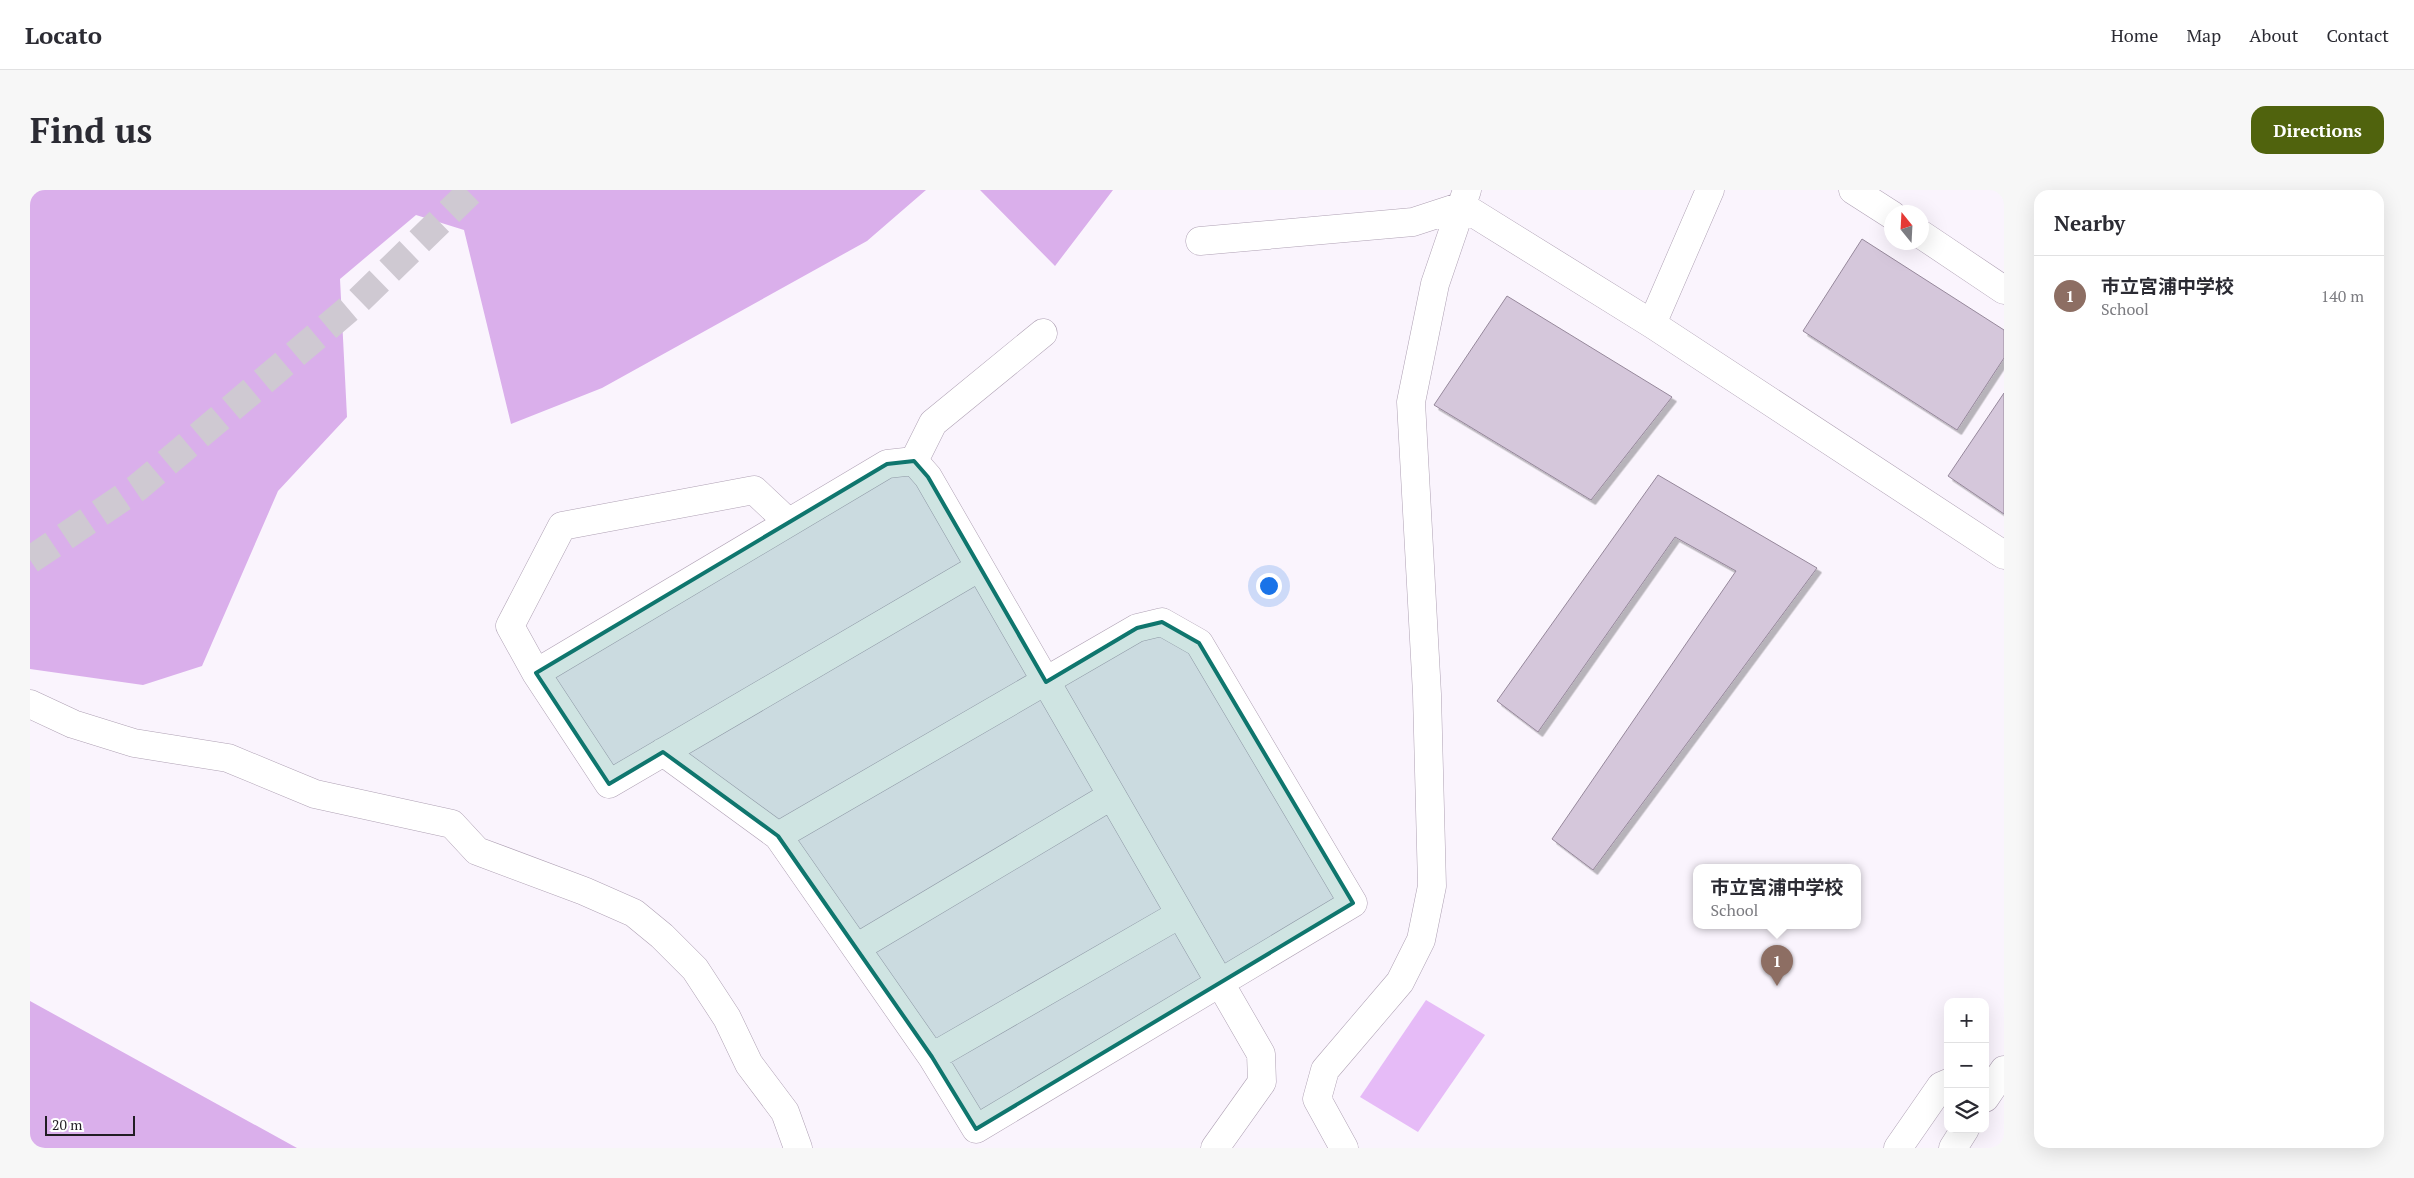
<!DOCTYPE html>
<meta charset="utf-8">
<style>
body{margin:0;font-family:"PT Serif","Noto Sans JP",serif;background:#f7f7f7;color:#2b2b33}
.controls{position:absolute;right:15px;bottom:15px;display:grid;overflow:hidden;border-radius:10px;box-shadow:0 5px 20px #0002}
.controls button{width:45px;height:45px;display:grid;place-items:center;padding:0;border:0;border-bottom:1px solid #e1e1e2;background:#fff;color:#2b2b33;font:25px sans-serif}
.compass{position:absolute;left:1854px;top:15px;width:45px;height:45px;border-radius:50%;background:#fff;box-shadow:0 5px 20px #0002;rotate:342deg}
.scale{position:absolute;left:15px;bottom:12px;width:90px;box-sizing:border-box;padding-left:5px;border:2px solid #221d24;border-top:0;font-size:14px;line-height:18px;white-space:nowrap;color:#221d24;-webkit-text-stroke:4px #fff;paint-order:stroke}
.you{position:absolute;left:1238px;top:395px;width:18px;height:18px;margin:-12px;border:4px solid #fff;border-radius:50%;background:#1a73e8;box-shadow:0 0 0 8px #1a73e833}
.badge{display:grid;place-items:center;width:32px;height:32px;border-radius:50%;background:#50630d;color:#fff;font-size:16px;font-weight:700}
.pin{position:absolute;translate:-50% -41px;filter:drop-shadow(0 1px 2px #0008)}
.pin::after{content:'';position:absolute;top:26px;width:18px;height:15px;background:inherit;clip-path:polygon(0 0,100% 0,50% 100%)}
.popup{position:absolute;left:1663px;top:674px;width:168px;height:65px;box-sizing:border-box;display:grid;place-content:center;border-radius:10px;background:#fff;filter:drop-shadow(0 1px 4px #0005);font-size:16px;white-space:nowrap;color:#7c7c81}
.popup b{font-size:19px;color:#2b2b33}
.popup::after{content:'';position:absolute;left:50%;top:100%;margin-left:-10px;border:10px solid transparent;border-top-color:#fff}
.list{margin:0;padding:0;list-style:none}
h2{display:flex;justify-content:space-between;align-items:center;height:65px;margin:0;padding:0 20px;font-size:21px}
h2 small{font-size:16px;font-weight:400;color:#7c7c81}
.list li{display:grid;grid-template-columns:32px 1fr auto;gap:15px;align-items:center;box-sizing:border-box;height:80px;padding:0 20px;border-top:1px solid #e1e1e2}
.list b{display:block;font-size:19px;white-space:nowrap}
.list p{margin:0;font-size:16px;white-space:nowrap;color:#7c7c81}
.list em{font-size:16px;font-style:normal;color:#7c7c81}
.icon{flex:none;width:28px;height:28px;fill:none;stroke:currentColor;stroke-width:2;stroke-linecap:round;stroke-linejoin:round}
.map{position:relative;flex:none;width:1974px;height:958px;overflow:hidden;border-radius:15px}
header{display:flex;align-items:center;gap:30px;box-sizing:border-box;height:70px;padding:0 25px;background:#fff;border-bottom:1px solid #e1e1e2}
header strong{font-size:24px}
nav{display:flex;gap:28px;margin-inline-start:auto;font-size:18px}
.intro{display:flex;align-items:center;justify-content:space-between;box-sizing:border-box;height:120px;padding:0 30px}
h1{margin:0;font-size:35px}
.button{padding:12px 22px;border-radius:15px;background:#50630d;color:#fff;font-size:18px;font-weight:700}
main{display:flex;gap:30px;padding:0 30px}
aside{flex:1;background:#fff;border-radius:15px;box-shadow:0 5px 20px #0002}
.map>svg:first-child{display:block}
</style>
<header>
<strong>Locato</strong>
<nav><a>Home</a><a>Map</a><a>About</a><a>Contact</a></nav>
</header>
<div class="intro"><h1>Find us</h1><a class="button">Directions</a></div>
<main>
<div class="map">
<svg width="1974" height="958" viewBox="0 0 1974 958">
<defs>
<filter id="shadow"><feDropShadow dx="4.5" dy="4.5" stdDeviation="0" flood-color="#0004"/></filter>
</defs>
<rect width="100%" height="100%" fill="#faf4fd"/>
<!-- forest -->
<path fill="#daafeb" d="M0 0H896L837 51 572 198 481 234 434 40 386 25 310 89 317 227 248 301 172 476 113 495 0 479Z
M950 0H1083L1025 76Z
M0 811 267 958H0Z"/>
<!-- water -->
<path fill="#e6bbf7" d="M1396 810 1455 845 1388 942 1330 907Z"/>
<!-- building -->
<path fill="#d5c7db" stroke="#96889b" filter="url(#shadow)" d="M1832 49 1974 140V168L1927 240 1773 141Z
M1477 106 1642 207 1561 310 1404 215Z
M1974 203V324L1918 286Z
M1628 285 1787 378 1563 680 1522 649 1706 381 1645 347 1508 542 1467 511Z"/>
<g fill="none" stroke-linecap="round" stroke-linejoin="round">
<!-- highway-tunnel -->
<path stroke="#cfc9d2" stroke-width="28" stroke-dasharray="28 14" stroke-linecap="butt" d="M0 370 107 298 327 112 442 0"/>
<!-- minor casing -->
<g stroke="#afa1b4" stroke-width="29">
<path id="minor" d="M1823 0 1862 25
M1432 16 1622 134 1974 365
M1892 45 1974 100
M1170 51 1383 32 1432 16
M1622 134 1680 0
M884 271 903 233 1013 143
M758 332 724 300 532 336 480 436 506 483 579 594 950 377
M506 483 857 274 884 271 898 287 1231 864 1232 892 1185 958
M0 514 43 534 104 553 198 568 285 604 422 634 447 661 554 701 604 723 632 746 665 779 697 828 719 874 755 922 768 958
M633 562 748 646 902 867 946 939 1323 713 1169 453 1132 432 1107 438 748 646
M826 758 1081 606
M902 867 1150 724
M1955 908 1974 880
M1314 958 1287 909 1295 880 1370 792 1391 750 1402 696 1397 504 1381 212 1405 94 1437 0
M1868 958 1911 896 1918 893
M1923 958 1935 939"/>
</g>
<!-- minor -->
<use href="#minor" stroke="#fff" stroke-width="28"/>
</g>
<!-- marked area -->
<path fill="#0f766e" fill-opacity="0.2" stroke="#0f766e" stroke-width="4" stroke-linejoin="round" d="M884 271 898 287 1016 492 1107 438 1132 432 1169 453 1323 713 946 939 902 867 748 646 633 562 579 594 506 483 857 274Z"/>
</svg>
<div class="controls">
<button>+</button>
<button>−</button>
<button><svg class="icon" aria-label="layers" viewBox="0 0 24 24"><path d="M12 4l9 5-9 5-9-5zM3 14l9 5 9-5"/></svg></button>
</div>
<svg class="compass" viewBox="-18 -18 36 36"><path d="M0-13l5 13h-10z" fill="#e53935"/><path d="M0 13l5-13h-10z" fill="#7c7c81"/></svg>
<div class="scale">20 m</div>
<div class="you"></div>
<div class="pin badge" style="left:1747px;top:796px;background:#8d6e63">1</div>
<div class="popup"><b>市立宮浦中学校</b>School</div>
</div>
<aside>
<h2>Nearby<small></small></h2>
<ul class="list">
<li><span class="badge" style="background:#8d6e63">1</span><div><b>市立宮浦中学校</b><p>School</p></div><em>140 m</em></li>
</ul>
</aside>
</main>
